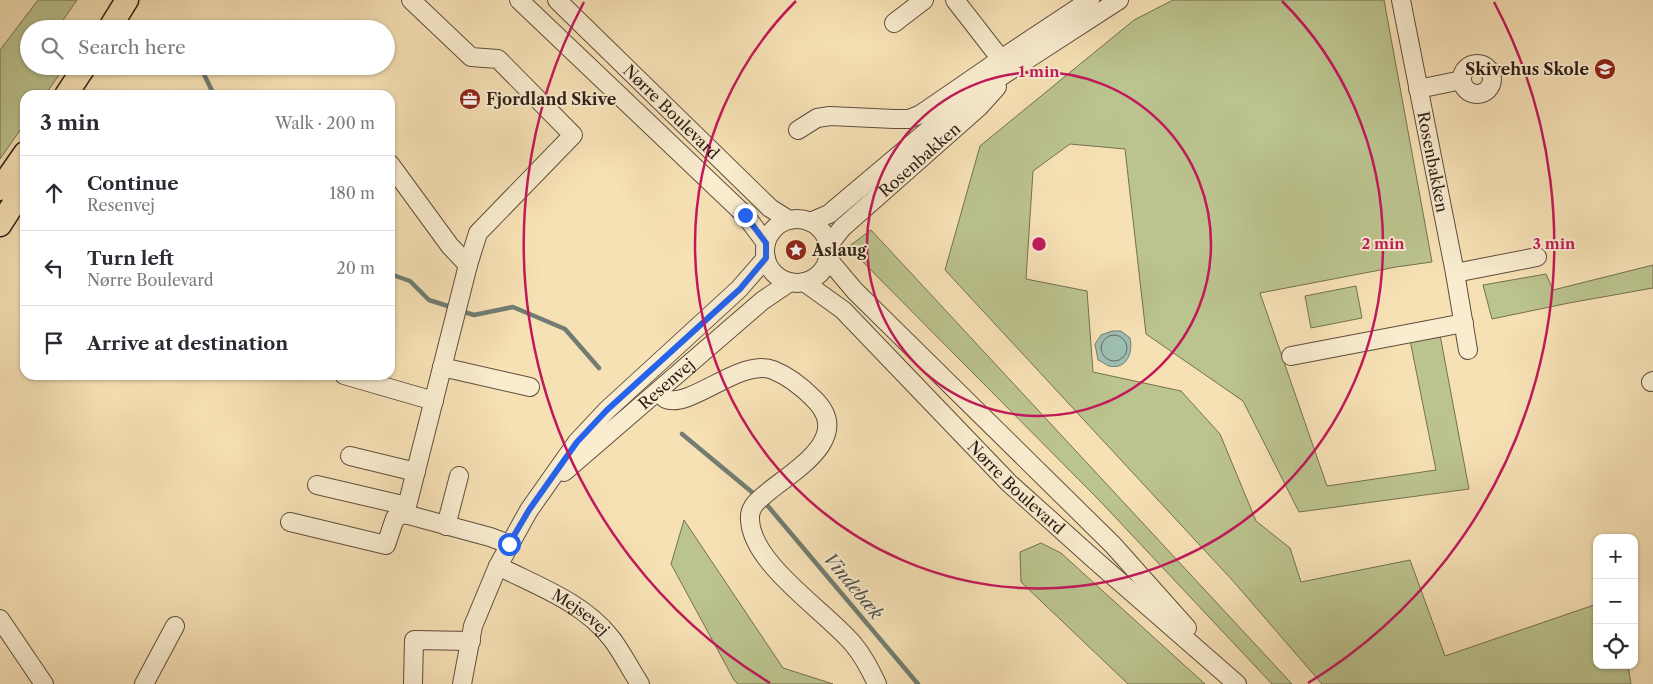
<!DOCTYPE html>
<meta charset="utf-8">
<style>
body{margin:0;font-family:"Libre Caslon Text",serif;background:#f2f2f3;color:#2b2b33}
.controls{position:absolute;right:15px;bottom:15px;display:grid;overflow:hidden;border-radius:10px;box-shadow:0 1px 4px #0004}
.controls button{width:45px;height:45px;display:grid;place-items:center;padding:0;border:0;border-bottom:1px solid #e1e1e2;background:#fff;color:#2b2b33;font:25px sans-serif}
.stop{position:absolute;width:15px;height:15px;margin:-11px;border:4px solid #2563eb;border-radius:50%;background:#fff}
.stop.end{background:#2563eb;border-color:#fff;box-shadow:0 1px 5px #0008}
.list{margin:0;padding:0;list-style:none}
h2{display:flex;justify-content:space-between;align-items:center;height:65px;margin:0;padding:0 20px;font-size:21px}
h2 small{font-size:16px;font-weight:400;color:#7c7c81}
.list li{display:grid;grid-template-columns:32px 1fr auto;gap:15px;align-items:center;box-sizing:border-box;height:75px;padding:0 20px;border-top:1px solid #e1e1e2}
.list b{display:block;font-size:19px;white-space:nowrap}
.list p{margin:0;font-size:16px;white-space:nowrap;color:#7c7c81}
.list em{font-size:16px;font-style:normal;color:#7c7c81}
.icon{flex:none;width:28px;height:28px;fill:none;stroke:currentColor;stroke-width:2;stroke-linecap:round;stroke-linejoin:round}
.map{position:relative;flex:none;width:1653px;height:684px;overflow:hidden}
.search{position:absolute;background:#fff;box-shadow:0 1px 4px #0004;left:20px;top:20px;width:375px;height:55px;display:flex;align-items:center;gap:12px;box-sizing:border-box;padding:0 18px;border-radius:28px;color:#7c7c81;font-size:19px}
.panel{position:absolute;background:#fff;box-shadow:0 1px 4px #0004;left:20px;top:90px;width:375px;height:290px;border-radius:15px}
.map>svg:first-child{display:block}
</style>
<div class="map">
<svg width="1653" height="684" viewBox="0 0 1653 684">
<rect width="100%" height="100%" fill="#f6e1b5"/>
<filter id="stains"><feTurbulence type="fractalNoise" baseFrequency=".004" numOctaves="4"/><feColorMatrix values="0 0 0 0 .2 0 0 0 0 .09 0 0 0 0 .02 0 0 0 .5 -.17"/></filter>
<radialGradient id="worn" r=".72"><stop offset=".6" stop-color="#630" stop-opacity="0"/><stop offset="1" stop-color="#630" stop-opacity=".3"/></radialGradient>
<!-- green -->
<path fill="#bbc38e" stroke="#747052" d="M38 0H77L57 29H29V66H54L59 75 45 95H25V123L0 159V50Z
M1173 0H1384L1432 262 1396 267 1260 293 1327 486 1436 470 1410 340 1440 335 1469 489 1299 512 1243 401 1146 334 1125 149 1070 144 1033 171 1026 279 1087 291 1093 372 1181 391 1220 434 1256 521 1290 548 1301 582 1410 560 1445 656 1597 604V665H1628L1631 684H1322L1233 581 945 270 980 146 1134 20Z
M871 230 1292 684H1272L1099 500 848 247Z
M1653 265V288L1569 303 1492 319 1483 285 1546 274 1553 290Z
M1356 286 1362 318 1311 328 1305 296Z
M684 520 783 668 833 684H738L734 680 671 564Z
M1041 543 1061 553 1205 684H1128L1021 582 1020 552Z"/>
<!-- water -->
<path fill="#9dbdb0" stroke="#717d72" d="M1112 331H1121L1130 338C1133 351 1128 370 1109 366 1106 365 1101 361 1098 360L1095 344 1101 335Z"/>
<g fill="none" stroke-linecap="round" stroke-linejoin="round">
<!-- shore -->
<path stroke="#666c62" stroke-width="1" d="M1101 348a13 13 0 1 1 26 0a13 13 0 1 1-26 0Z"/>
<!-- stream -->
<path stroke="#717d72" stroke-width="4.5" d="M178 23 180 29
M200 66 214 95
M390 274 410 281 429 300 454 308
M461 311 474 315 513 307 565 329 599 368
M682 434 753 493
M767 505 918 684"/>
<!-- minor casing -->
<g stroke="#604d3d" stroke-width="20">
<g id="minor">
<path d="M411 0 471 57 498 59 573 135 478 233 468 265 405 514 490 537 509 544"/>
<path d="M519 0 745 215 766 243"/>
<path id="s1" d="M557 0 770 208 789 220"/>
<path d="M955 0 1007 67"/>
<path id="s2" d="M1401 0 1455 273 1468 350"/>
<path d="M894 23 924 0"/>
<circle cx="1477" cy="79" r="15"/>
<path d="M1418 89 1462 80"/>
<path d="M798 130 817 118 830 116 894 119H909L921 114 1001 59 1090 0"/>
<path d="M390 164 450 246 468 265"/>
<circle cx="797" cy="251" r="32"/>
<path d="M810 222 829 214 963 101 1119 0"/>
<path id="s3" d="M828 246 842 228 979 107 997 87"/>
<path d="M828 259 855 291 1113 545 1187 628"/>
<path d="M1455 273 1537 257"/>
<path id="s4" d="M804 282 843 310 1009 483 1096 561 1237 684"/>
<path d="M1291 356 1464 323"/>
<path d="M442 367 530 387"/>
<path d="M344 375 434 401"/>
<path d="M1651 382 1653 381"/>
<path d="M658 391C660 393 663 397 666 399 690 409 742 357 773 370 788 376 802 387 813 398 854 437 796 469 768 492 759 500 749 506 750 519 751 564 827 612 854 645 863 656 871 671 877 684"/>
<path d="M350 456 416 472"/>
<path id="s5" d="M564 472 762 301 790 282"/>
<path d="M317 485 407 506"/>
<path d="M290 522 386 545 395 518 405 514"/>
<path d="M446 526 459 476"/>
<path id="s6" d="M498 566C537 586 583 602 611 638 622 652 630 669 640 684"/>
<path d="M0 619 44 684"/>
<path d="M144 684 175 626"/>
<path d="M413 684 414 640 471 641"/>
<path d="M462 684 473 626 498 566 529 510 577 442 607 410 739 289 766 258"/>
</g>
</g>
<!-- major casing -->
<g stroke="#2e1c15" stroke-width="25">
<path id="major" d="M109 29 127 0
M66 95 85 66
M0 189 25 153
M0 225 25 186"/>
</g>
<!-- minor -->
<use href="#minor" stroke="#f9eccf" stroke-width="18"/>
<!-- major -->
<use href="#major" stroke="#f6e1b5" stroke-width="22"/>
</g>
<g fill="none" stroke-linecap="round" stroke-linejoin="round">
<!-- route -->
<path stroke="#2563eb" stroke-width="6" d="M509 544 529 510 577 442 607 410 740 289 766 258V243L745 215"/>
</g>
<!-- distance rings -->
<g fill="none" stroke="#c2185b" stroke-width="2.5">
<circle cx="1039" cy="244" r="172"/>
<path d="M1282 1A344 344 0 1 1 796 1"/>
<path d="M770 683A515 515 0 0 1 584 2M1494 2A515 515 0 0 1 1308 683"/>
</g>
<!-- icons -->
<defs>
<g id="school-disc" transform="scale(1.125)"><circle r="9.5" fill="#8f2418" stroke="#f9eccf"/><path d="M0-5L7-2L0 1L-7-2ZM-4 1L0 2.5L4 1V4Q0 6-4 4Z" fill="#fff"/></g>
<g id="office-disc" transform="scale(1.125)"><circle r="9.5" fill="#8f2418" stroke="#f9eccf"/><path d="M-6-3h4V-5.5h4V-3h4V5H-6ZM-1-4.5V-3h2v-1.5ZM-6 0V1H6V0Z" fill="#fff"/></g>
<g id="sight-disc" transform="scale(1.125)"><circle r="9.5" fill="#8f2418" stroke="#f9eccf"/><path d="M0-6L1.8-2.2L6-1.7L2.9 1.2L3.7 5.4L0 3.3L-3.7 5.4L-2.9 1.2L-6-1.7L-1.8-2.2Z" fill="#fff"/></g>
</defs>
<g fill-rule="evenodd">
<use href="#school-disc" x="1605" y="69"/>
<use href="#office-disc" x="470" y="99"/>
<use href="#sight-disc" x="796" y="250"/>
</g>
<g text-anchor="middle" stroke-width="4" stroke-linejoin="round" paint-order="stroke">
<!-- poi labels -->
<g font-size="16" font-weight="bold" fill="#2e1c15" stroke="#f9eccf" text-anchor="start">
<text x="1589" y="75" text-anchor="end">Skivehus Skole</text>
<text x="486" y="105">Fjordland Skive</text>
<text x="812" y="256">Aslaug</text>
</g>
<!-- street labels -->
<g font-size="16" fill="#2e1c15" stroke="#f9eccf">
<text dy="6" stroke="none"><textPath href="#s1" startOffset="160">Nørre Boulevard</textPath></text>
<text dy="6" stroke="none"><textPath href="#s3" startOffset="126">Rosenbakken</textPath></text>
<text dy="6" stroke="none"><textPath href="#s2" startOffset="165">Rosenbakken</textPath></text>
<text dy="6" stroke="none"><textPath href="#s5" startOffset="135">Resenvej</textPath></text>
<text dy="6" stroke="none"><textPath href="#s4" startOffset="296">Nørre Boulevard</textPath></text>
<text dy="6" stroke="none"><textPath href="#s6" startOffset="95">Mejsevej</textPath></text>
</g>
<!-- water labels -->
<g font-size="18" font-style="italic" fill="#55544b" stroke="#f9eccf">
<text transform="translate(853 586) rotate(50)" y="6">Vindebæk</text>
</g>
</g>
<circle cx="1039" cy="244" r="8" fill="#c2185b" stroke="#f9eccf" stroke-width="2.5"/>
<g font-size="15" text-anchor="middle" font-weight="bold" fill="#c2185b" stroke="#f9eccf" stroke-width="4" stroke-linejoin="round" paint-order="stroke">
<text x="1039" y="77">1 min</text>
<text x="1383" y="249">2 min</text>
<text x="1554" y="249">3 min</text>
</g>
<rect width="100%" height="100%" filter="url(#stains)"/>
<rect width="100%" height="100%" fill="url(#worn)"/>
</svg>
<div class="controls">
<button>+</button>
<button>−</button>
<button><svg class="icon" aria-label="locate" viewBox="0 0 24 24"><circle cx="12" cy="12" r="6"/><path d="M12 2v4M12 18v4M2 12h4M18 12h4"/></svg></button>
</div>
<div class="stop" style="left:509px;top:544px"></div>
<div class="stop end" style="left:745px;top:215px"></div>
<div class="search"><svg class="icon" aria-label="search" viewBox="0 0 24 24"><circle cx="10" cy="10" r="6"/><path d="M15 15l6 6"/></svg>Search here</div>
<section class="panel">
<h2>3 min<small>Walk · 200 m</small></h2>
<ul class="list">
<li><svg class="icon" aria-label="ahead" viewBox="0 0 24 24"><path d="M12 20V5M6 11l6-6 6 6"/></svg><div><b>Continue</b><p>Resenvej</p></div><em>180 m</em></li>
<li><svg class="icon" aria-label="left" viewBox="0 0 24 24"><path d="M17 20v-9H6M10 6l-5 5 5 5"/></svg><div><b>Turn left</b><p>Nørre Boulevard</p></div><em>20 m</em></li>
<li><svg class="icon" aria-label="arrive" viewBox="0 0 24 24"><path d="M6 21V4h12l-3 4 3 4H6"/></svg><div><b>Arrive at destination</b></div></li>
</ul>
</section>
</div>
